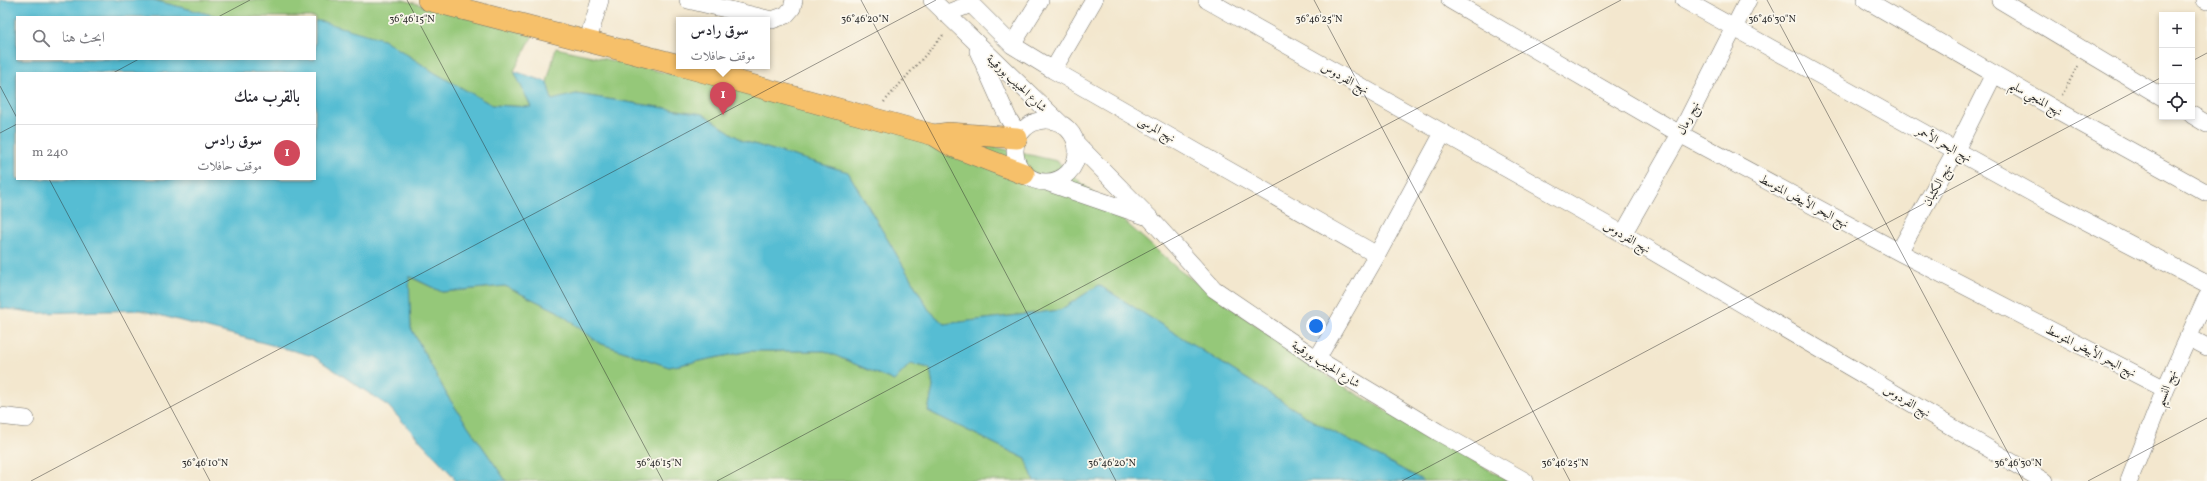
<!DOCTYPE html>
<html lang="ar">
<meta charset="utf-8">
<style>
body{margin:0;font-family:Vollkorn,Amiri,serif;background:#f7f7f7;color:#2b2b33;direction:rtl}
.controls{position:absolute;right:12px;top:12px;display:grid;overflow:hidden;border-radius:0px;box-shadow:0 2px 6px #0003}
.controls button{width:36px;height:36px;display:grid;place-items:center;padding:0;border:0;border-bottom:1px solid #e1e1e2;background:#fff;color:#2b2b33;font:20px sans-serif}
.you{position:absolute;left:1316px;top:326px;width:14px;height:14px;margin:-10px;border:3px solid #fff;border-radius:50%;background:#1a73e8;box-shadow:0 0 0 6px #1a73e833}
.badge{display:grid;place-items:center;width:26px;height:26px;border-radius:50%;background:#d1495b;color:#fff;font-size:13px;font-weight:700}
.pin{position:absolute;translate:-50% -33px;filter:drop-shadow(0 1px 2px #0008)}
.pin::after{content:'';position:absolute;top:21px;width:14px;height:12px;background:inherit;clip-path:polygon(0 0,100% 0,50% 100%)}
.popup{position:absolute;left:676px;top:17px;width:94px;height:52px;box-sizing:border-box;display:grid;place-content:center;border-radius:0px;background:#fff;filter:drop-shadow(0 1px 3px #0005);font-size:13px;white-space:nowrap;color:#7c7c81}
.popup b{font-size:15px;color:#2b2b33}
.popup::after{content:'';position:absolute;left:50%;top:100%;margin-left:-8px;border:8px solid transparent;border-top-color:#fff}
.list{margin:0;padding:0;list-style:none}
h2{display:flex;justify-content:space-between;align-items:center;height:52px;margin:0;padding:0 16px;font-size:17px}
h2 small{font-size:13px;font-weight:400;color:#7c7c81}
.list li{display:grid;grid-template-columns:26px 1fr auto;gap:12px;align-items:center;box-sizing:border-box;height:56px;padding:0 16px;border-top:1px solid #e1e1e2}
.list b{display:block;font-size:15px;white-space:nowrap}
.list p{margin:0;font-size:13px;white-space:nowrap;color:#7c7c81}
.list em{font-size:13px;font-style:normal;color:#7c7c81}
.icon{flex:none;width:22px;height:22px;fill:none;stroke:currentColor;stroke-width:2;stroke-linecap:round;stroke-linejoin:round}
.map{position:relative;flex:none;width:2207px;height:481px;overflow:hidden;direction:ltr}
.search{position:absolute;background:#fff;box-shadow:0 2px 6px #0003;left:16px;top:16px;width:300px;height:44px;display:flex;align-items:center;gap:10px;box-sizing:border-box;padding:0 14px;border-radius:0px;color:#7c7c81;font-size:15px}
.panel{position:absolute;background:#fff;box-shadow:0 2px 6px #0003;left:16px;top:72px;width:300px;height:108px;border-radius:0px;direction:rtl}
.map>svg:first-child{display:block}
</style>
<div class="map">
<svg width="2207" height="481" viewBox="0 0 2207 481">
<rect width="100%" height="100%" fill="#fbf7ec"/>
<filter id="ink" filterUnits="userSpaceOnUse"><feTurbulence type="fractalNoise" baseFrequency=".025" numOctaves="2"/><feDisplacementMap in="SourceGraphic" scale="8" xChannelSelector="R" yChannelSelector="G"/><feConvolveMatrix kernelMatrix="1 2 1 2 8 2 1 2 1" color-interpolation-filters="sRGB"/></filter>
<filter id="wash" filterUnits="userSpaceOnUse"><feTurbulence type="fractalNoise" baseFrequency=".012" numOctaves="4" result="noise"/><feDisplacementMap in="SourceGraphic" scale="16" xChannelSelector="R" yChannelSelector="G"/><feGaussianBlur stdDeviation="0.9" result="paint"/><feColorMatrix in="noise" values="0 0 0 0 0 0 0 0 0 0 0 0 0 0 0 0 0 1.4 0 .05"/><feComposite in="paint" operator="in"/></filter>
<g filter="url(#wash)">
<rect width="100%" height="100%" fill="#f3e7ce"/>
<!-- green -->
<path fill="#95c879" stroke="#607a52" d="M153 0H403L533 35 514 71 532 107 492 105 435 73 383 39 315 21V17H220Z
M556 48 1057 161 1179 270 1336 382 1509 481H1424L1313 421 1099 285 1060 310 944 324 929 310 848 172 743 141 703 114 576 94 552 101 547 82Z
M408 276 442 292 505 286 557 311 599 343 669 367 750 351H825L894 381 910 364 930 368 933 387 928 411 1026 459 1034 481H506L448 397 411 328Z"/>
<!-- water -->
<path fill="#56bdd3" stroke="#40747f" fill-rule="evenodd" d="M0 0H153L220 17H17V59H315V21H320L383 39 435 73 492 105 531 107 514 71 547 82 552 100 576 94 703 114 743 141 848 172 929 310 944 324 1060 310 1099 285 1313 421 1424 481H1034L1026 459 928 411 933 387 930 368 910 364 894 381 825 351H750L669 367 599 343 557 311 505 286 442 292 409 276 411 328 448 397 506 481H455L453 476 388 406 313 356 140 310 39 313 0 308ZM17 73H315V179H17Z"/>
</g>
<g filter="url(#ink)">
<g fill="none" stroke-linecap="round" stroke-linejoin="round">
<!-- minor casing -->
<g stroke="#716d64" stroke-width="18">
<path id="minor" d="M688 0 772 20 786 15 792 8 794 0
M932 0 1060 123
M1207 0 1623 234 2044 481
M1450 0 1680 134 1899 252 2165 389
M1684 0 2045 200 2207 284
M1866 0 2055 109 2207 193
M2000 0 2162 97
M2205 0 2207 1
M945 14 971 4 1012 45 1053 70 1377 255
M588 40 600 0
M1012 45 1040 0
M978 51 1008 118 1019 135
M1053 70 1094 0
M2192 115 2207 124
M1015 151a31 31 0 1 1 62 0a31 31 0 1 1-62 0Z
M1076 143 1149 217 1214 289 1317 359 1438 432 1525 481
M1049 183 1145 216
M1623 234 1680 134 1748 0
M1899 252 1956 150 1994 74
M2188 337 2207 347
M1317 359 1377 255 1443 133
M0 416 26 419
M2129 481 2165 389 2207 296"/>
</g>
<!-- major casing -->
<g stroke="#716d64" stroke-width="22">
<path id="major" d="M428 0 679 65
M682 66 934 135 952 146 1024 174
M934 135 949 133 1017 138"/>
</g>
<!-- path -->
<path stroke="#716d64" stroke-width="2.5" stroke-dasharray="1 3" stroke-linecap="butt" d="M2062 95 2078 66
M884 102 944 34"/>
<!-- minor -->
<use href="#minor" stroke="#fff" stroke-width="17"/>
<!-- major -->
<use href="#major" stroke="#f6c06b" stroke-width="21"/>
</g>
</g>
<!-- ticks -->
<path fill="none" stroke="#2b2b2b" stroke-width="1" stroke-opacity="0.45" d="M407 0 663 481M861 0 1116 481M1314 0 1570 481M1767 0 2023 481M218 17 250 0M2192 61 2207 53M113 73 139 59M0 86 17 118M0 133 17 124M49 179 210 481M31 481 936 0M717 481 1621 0M1402 481 2162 77M2088 481 2207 418"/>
<g text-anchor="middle" stroke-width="3.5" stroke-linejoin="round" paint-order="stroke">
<!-- street labels -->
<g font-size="12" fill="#2b2b2b" stroke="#fbf7ec">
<text transform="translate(1345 78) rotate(29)" y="4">نهج الفردوس</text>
<text transform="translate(1017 83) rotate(43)" y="4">شارع الحبيب بورقيبة</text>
<text transform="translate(2036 98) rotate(30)" y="4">نهج المنجي سليم</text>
<text transform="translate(1688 118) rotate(-63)" y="4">نهج رمال</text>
<text transform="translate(1157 129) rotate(30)" y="4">نهج المرسى</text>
<text transform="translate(1944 144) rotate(29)" y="4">نهج البحر الأحمر</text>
<text transform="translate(1937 185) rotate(-61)" y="4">نهج الكثبان</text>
<text transform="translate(1804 201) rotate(28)" y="4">نهج البحر الأبيض المتوسط</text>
<text transform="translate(1627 237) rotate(30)" y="4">نهج الفردوس</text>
<text transform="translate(2091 351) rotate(27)" y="4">نهج البحر الأبيض المتوسط</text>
<text transform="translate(1326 364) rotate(32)" y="4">شارع الحبيب بورقيبة</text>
<text transform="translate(2166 388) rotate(-68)" y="4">نهج النسيم</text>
<text transform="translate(1907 401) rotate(30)" y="4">نهج الفردوس</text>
</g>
</g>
<g font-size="10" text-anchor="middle" fill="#2b2b2b" stroke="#fbf7ec" stroke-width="3.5" stroke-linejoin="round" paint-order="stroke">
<text x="412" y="22">36°46'15"N</text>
<text x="865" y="22">36°46'20"N</text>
<text x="1319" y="22">36°46'25"N</text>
<text x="1772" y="22">36°46'30"N</text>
<text x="205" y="466">36°46'10"N</text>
<text x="659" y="466">36°46'15"N</text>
<text x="1112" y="466">36°46'20"N</text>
<text x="1565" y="466">36°46'25"N</text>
<text x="2018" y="466">36°46'30"N</text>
</g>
</svg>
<div class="controls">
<button>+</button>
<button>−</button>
<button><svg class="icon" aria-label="locate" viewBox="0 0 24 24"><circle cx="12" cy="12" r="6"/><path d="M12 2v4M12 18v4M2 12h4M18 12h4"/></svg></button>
</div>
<div class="you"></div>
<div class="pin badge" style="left:723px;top:115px">1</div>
<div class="popup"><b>سوق رادس</b>موقف حافلات</div>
<div class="search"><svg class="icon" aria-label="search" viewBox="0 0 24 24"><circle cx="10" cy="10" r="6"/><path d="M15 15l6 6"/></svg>ابحث هنا</div>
<section class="panel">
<h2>بالقرب منك<small></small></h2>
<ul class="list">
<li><span class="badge">1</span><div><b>سوق رادس</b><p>موقف حافلات</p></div><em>240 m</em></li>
</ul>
</section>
</div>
